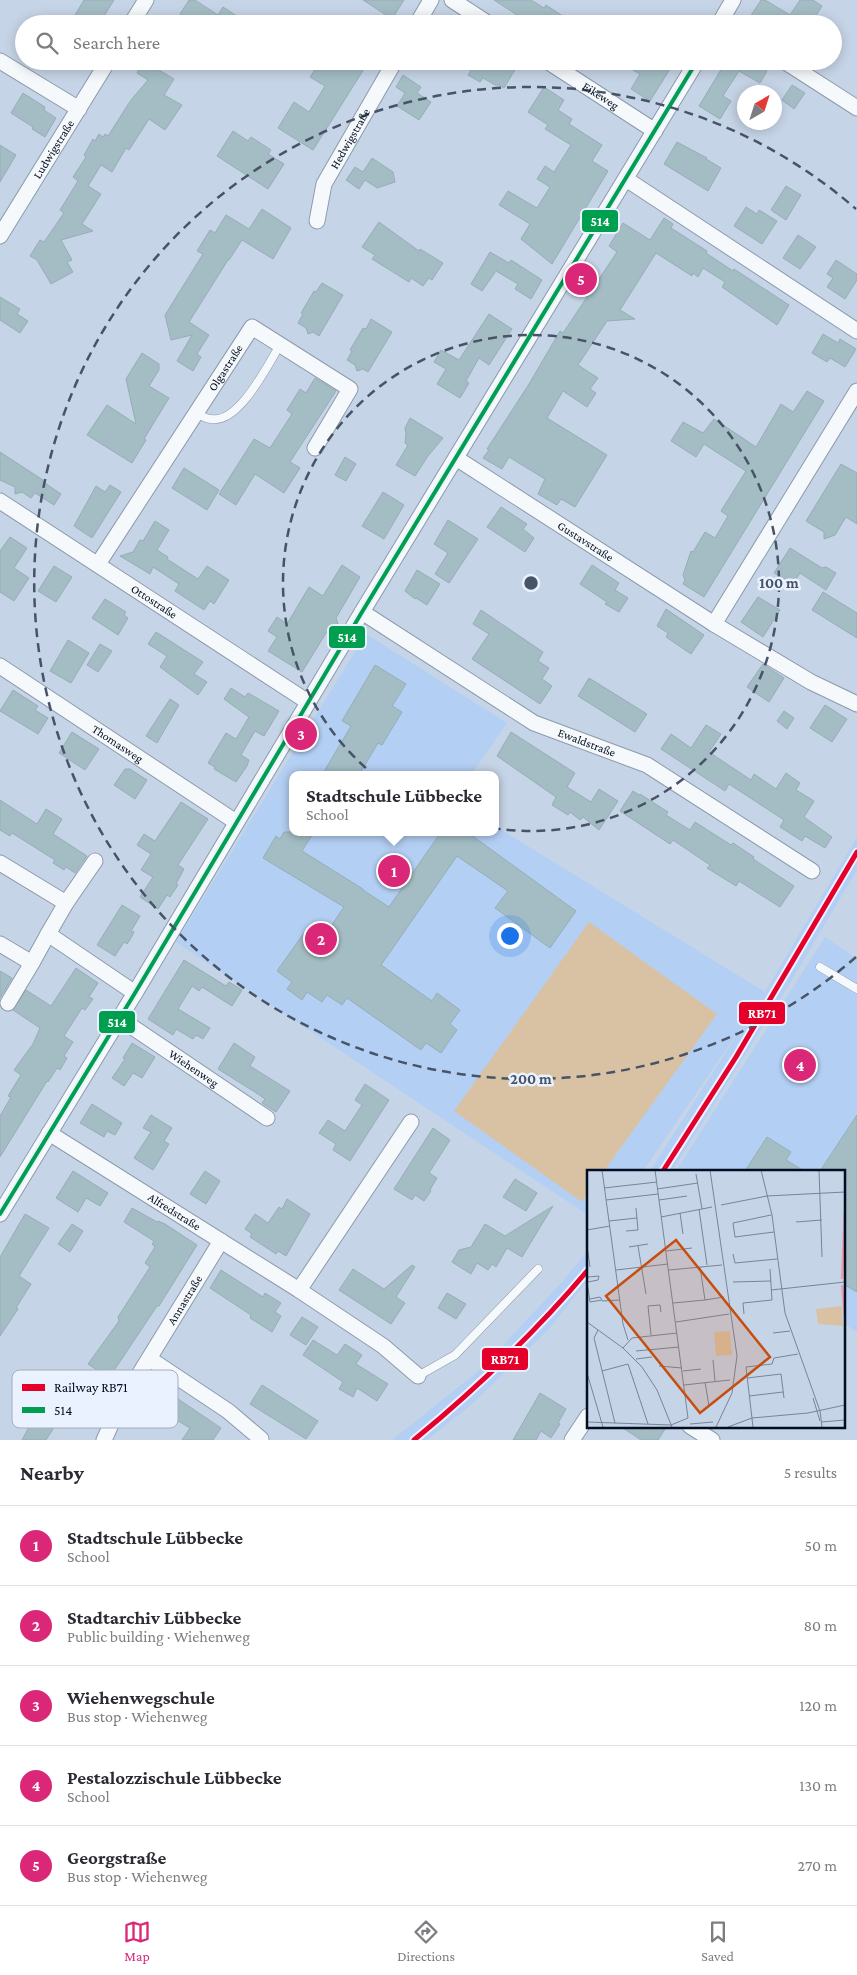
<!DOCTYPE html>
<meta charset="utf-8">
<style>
body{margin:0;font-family:"Crimson Pro",serif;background:#f2f2f3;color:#2b2b33}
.compass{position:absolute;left:737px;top:85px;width:45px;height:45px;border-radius:50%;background:#fff;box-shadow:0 2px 12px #0003;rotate:39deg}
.you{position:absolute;left:509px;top:935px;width:18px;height:18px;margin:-12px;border:4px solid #fff;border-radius:50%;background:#1a73e8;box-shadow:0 0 0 8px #1a73e833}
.badge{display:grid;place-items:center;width:32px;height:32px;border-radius:50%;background:#db2777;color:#fff;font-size:16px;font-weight:700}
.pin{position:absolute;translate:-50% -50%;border:2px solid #fff;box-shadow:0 1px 5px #0006}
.popup{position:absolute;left:289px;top:771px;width:210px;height:65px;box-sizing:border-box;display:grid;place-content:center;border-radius:10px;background:#fff;filter:drop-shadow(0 1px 4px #0005);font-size:16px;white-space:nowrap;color:#7c7c81}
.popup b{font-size:19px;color:#2b2b33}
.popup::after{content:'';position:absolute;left:50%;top:100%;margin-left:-10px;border:10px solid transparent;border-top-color:#fff}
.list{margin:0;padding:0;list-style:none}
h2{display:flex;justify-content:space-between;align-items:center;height:65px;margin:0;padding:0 20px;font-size:21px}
h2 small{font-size:16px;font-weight:400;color:#7c7c81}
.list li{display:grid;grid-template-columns:32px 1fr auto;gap:15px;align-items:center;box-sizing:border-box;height:80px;padding:0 20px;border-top:1px solid #e1e1e2}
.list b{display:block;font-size:19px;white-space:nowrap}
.list p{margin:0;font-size:16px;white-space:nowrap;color:#7c7c81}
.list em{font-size:16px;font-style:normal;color:#7c7c81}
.icon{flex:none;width:28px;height:28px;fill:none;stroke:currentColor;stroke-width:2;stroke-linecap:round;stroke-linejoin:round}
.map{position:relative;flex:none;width:857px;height:1440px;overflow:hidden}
.search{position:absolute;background:#fff;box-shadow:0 2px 12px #0003;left:15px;right:15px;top:15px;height:55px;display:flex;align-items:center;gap:12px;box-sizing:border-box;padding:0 18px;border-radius:28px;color:#7c7c81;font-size:19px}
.sheet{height:465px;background:#fff}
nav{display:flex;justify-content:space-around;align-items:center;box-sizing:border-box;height:70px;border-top:1px solid #e1e1e2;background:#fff;font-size:14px;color:#7c7c81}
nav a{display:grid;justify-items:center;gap:2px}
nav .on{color:#db2777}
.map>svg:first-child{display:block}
</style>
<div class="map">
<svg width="857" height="1440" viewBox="0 0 857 1440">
<rect width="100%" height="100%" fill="#c6d4e7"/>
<!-- built -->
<path fill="#b3cff3" d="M366 634 507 723 471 775H293V832H495V826L765 992 857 837V870L790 983 672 1171H650L749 1016 643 1171H588V1215L176 942Z
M825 937 857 959V1332L843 1323V1171H676Z
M588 1251V1280L548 1330 471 1405 427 1440H392L481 1369 561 1283Z"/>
<!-- green -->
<path fill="#d9c2a3" d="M589 922 717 1014 604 1171H588V1193L582 1202 454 1111Z"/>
<!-- building -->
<path fill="#a4bdc5" stroke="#95aeb6" d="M84 0H114L99 24H89L75 15Z
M189 0H195L218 15 223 7 249 24H190L180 14Z
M363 0H404L392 19Z
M494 0H531L544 8 546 5 575 24H531Z
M761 0H765L790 15 800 0H813L822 6 811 24H762L750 17Z
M144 61 174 79 164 95 182 105 165 130 149 119 129 150 126 148 112 172 101 165 88 186 101 194 82 224 93 231 61 240 72 260 67 262 73 272 51 284 37 260 30 256 40 240 44 242 64 213 60 210 78 181 73 177 86 157 84 155 93 139 95 141 99 134 103 137 105 134 108 136 131 100 148 80 137 73Z
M321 61H369L313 150 278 128 294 102 309 112 325 86 310 77Z
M455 61H506L516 68 504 88 499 85H495L483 78 480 82 468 75 471 71Z
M638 61H675L650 101 631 89 640 74 633 70Z
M722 61H751L767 71 760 83 739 71 723 96 731 101 720 119 699 106 725 63Z
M403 75 421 87 417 93 431 102 419 120 397 106 405 93 396 87Z
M792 85 805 93 794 109 782 100Z
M544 87 564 100 558 110 572 119 569 124 602 145 592 161 608 171 552 264 521 239 530 224 499 205 508 191 537 208 550 187 537 179 545 166 554 172 571 145 545 129 548 125 528 112Z
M23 93 45 107 44 110 56 118 45 137 32 129 33 127 11 113Z
M233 131 248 141 251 137 271 150 268 154 284 164 268 189 217 156Z
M677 142 707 158 706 159 721 168 708 191 664 164Z
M0 145 16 155 0 182Z
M372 158 393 172 395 182 377 188 365 180 359 189 346 180 355 167 363 172Z
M786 186 801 195 786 220 771 210Z
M746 207 757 214 759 210 777 221 762 244 734 226Z
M262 209 291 228 273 259 242 240 229 260H228L189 322 209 335 197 354 201 357 193 371 177 361 192 335 171 340 165 315 203 254 197 251 210 230 215 233 226 215 249 229Z
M664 218 673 224 671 228 707 251 706 253 733 271 734 269 789 305 777 325 722 287 725 282 703 268 698 277 693 273 692 276 656 253 620 310 635 319 607 321 578 365 598 378 590 389 596 393 587 407 563 391 547 418 607 455 575 507 561 499 557 505 538 494 545 479 509 457 502 469 483 458 489 450 487 449 529 384 560 331 563 333 617 252 609 246 623 223 650 240Z
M379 222 419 251 420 249 443 263 432 280 429 278 423 286 411 278 409 282 372 259 375 255 362 247Z
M798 235 816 247 800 269 783 258Z
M490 252 509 263 511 260 542 280 531 299 515 289 518 284 496 271 482 291 471 284Z
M836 260 857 274V280L845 299 827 287 833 278 827 274Z
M322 283 343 295 319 336 313 332 308 334 306 328 298 323 303 314 301 313 314 291 316 292Z
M0 297 20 309 17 314 28 321 20 333 0 320Z
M489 314 512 329 489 365 479 358 466 381 469 383 460 398 437 384 446 369 434 362 441 350 459 360Z
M371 319 392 332 368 372 363 369 357 371 355 365 347 360 352 351 350 350 363 328 366 329Z
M823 334 838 343 840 339 856 349 845 367 830 358 827 362 812 353Z
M142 353 159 364V370L149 386 169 398 144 439 146 440 132 463 87 435 107 405 136 424 126 379Z
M315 378 336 391 290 462 300 468 284 493 255 474 236 505 219 494 254 439 270 448 292 414 287 410 300 389 306 393Z
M807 391 824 401 704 597 683 584 685 580 683 575 691 551 693 552 705 532 715 538 728 516 721 511 746 471 704 444 696 457 671 441 683 422 703 433 714 419 756 447 781 404 793 412Z
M410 418 443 438 428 456 415 476 396 465 408 445 405 443 406 434 405 428Z
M0 452 43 480 42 481 61 494 54 505 35 493 31 498 22 492 15 494V487L0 480Z
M345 457 356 464 346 481 335 475Z
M841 464 857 473V524L846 517 835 535 824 539V532L806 521Z
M184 468 219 490 207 510 172 488Z
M110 485 121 492 92 538 74 526 96 486 105 492Z
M383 492 404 505 384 539 362 526Z
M501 507 527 524 523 529 534 538 525 552 487 527Z
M448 520 478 539 449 583 435 574 448 553 434 544Z
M155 521 169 530 157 550 168 557 167 559 198 579 207 566 229 580 214 604 210 601 204 610 175 591 179 584 153 567 150 574 120 556 133 552 140 540 143 541Z
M10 537 27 548 14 568 29 578 14 601 0 592V551Z
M790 548 822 568 826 567 836 573 826 590 800 573 793 584 774 573Z
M342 565 360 577 336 618 338 624 331 625 302 672 268 651 277 637 268 631 277 617 287 624 309 587 323 596Z
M592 565 619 583 615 590 628 598 619 612 605 604 607 602 580 584Z
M54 566 72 577 56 602 38 591Z
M417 570 440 584 427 605 416 598 415 599 405 591Z
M823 592 857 613V638L812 610Z
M758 597 780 610 763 637 741 622Z
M105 599 126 612 124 615 128 618 118 635 92 618Z
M666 609 704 635 691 654 666 637 668 633 657 626Z
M481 610 543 652 538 661 549 668 542 679 552 686 540 704 472 659 489 634 473 624Z
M156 632 203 662 194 674 207 682 198 695 160 667 167 656 148 644Z
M68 640 89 653 71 683 50 671Z
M100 644 112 651 98 672 87 665Z
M763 664 784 678 769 702 747 687Z
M375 665 406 684 392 706 402 712 382 745 378 743 359 775H322L351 726 342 721Z
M589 678 647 714 635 732 578 696Z
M231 688 245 697 248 693 279 711 264 736 255 731 241 755 249 760 247 766 236 782 214 769 215 767 208 763 226 733 236 739 249 717 224 699Z
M13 690 38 706 35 710 48 718 38 734 0 711Z
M170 699 179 705 157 743 146 736Z
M825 705 847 719 832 742 810 728Z
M784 711 794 718 787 729 777 721Z
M706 725 721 734 709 752 751 780 754 774 776 789 786 773 800 783 796 790 814 801 804 817 832 837 825 848 805 836 802 841 780 827 784 820 729 784 725 791 661 749 671 734 691 748Z
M72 732 99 749 85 770 59 753Z
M511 732 575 773 567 787 591 802 599 789 618 801 599 830 583 817 580 820 570 812 568 815 552 805 556 797 497 756Z
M125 769H130L147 780 135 799 114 785Z
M633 791 639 795 640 794 668 812 666 815 690 830 695 822 731 845 733 843 754 857 753 859 794 886 780 907 739 881 736 886 707 868 710 865 673 840 670 844 620 811Z
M0 800 37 824 46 809 62 819 53 834 87 856 75 873 66 867 64 870 53 863 55 860 12 833 10 836 0 830Z
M181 802 208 819 178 865 184 869 176 884 178 885 170 897 167 895 158 909 140 897 153 877 141 870 151 854 137 845 144 834 155 841Z
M284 832H314L302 851 363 889V890L389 907 441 832H467L576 911 550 948 495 908 508 891 457 856 381 965 432 1001 437 993 460 1010 450 1024 457 1030 441 1053 426 1043 421 1050 347 998 342 1005 327 995 322 1002 307 992 302 1000 287 989 292 982 277 971 304 933 311 938 321 924 329 929 344 907 263 858 276 836 280 839Z
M122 905 140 916 131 931 134 932 131 938 127 944 124 942 115 956 97 945Z
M184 960 226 986 229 982 242 990 232 1006 202 987 199 991 192 986 178 1009 210 1028 203 1039 196 1035 193 1039 176 1029 173 1035 148 1019Z
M76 968 98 983 89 997 93 999 85 1010 82 1008 64 1036 73 1042 64 1056 67 1058 60 1070 57 1068 48 1082 47 1081 0 1157V1116L11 1097 8 1096 21 1075 14 1070 33 1044 40 1028 13 1010 26 990 51 1006Z
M0 971 12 978 0 998Z
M132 1043 155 1057 142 1078 133 1073 124 1086 112 1078 125 1059 123 1058Z
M234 1043 255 1057 250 1066 290 1091 276 1112 262 1103 265 1099 258 1094 218 1069Z
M365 1084 389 1100 350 1161 333 1150 336 1144 319 1133 328 1120 345 1131 362 1105 355 1100Z
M92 1104 122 1123 115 1135 107 1131 104 1137 80 1123Z
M151 1115 172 1128 164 1141 169 1144 153 1170 134 1158 151 1132 143 1128Z
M857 1115V1292L843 1284V1171H820Z
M433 1128 450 1140 429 1173 437 1178 430 1190 431 1191 424 1201 415 1195 412 1200 394 1189Z
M767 1137 791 1152 786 1160 804 1171H745Z
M73 1171 108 1193 100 1206 86 1198 78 1212 56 1198Z
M205 1171 220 1181 206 1204 190 1194Z
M515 1179 537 1193 526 1211 503 1197Z
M287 1199 310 1214 286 1256 278 1251 276 1254 250 1237 252 1234 245 1229 255 1214 268 1223 279 1207 282 1209Z
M553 1206 522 1257 507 1248 496 1267 492 1264 488 1270 477 1263 471 1274 452 1262 459 1250 471 1247 485 1224 505 1236Z
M132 1208 157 1222 158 1221 165 1224 197 1245 159 1306H157L109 1378 88 1364 119 1321 118 1317 150 1267 145 1263 155 1247 152 1244 154 1241 124 1222Z
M25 1214 49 1228 19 1276 31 1284 16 1308 18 1309 0 1336V1257Z
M72 1224 83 1231 70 1252 58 1244Z
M412 1265 415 1267 396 1297 405 1303 391 1324 339 1290 353 1269 384 1289Z
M221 1270 263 1297 265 1293 281 1303 275 1312 281 1316 272 1332 250 1318 251 1315 210 1288Z
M447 1293 466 1304 456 1319 438 1308Z
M302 1317 318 1327 306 1345 290 1335Z
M313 1340 337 1355 345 1344 362 1355 356 1364 388 1384 377 1401 357 1388 353 1397 339 1389 343 1382 303 1355Z
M262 1385 318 1421 306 1439 250 1404Z
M159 1386 221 1428 213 1440H182L190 1428 148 1403Z
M540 1393 566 1409 558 1423 560 1424 551 1438 541 1431 536 1440H513Z
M22 1394 33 1401 25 1413 14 1406Z
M36 1414 55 1426 46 1440H22Z
M620 1426H667L658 1440H641Z"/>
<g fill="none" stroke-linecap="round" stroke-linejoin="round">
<!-- lane casing -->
<g stroke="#8c9aac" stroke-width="9">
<path id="lane" d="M196 413C200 415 206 419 211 419 239 424 267 366 280 345
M820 967 857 989
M418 1376 455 1355 538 1269"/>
</g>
<!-- street casing -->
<g stroke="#8c9aac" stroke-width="17">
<g id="street">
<path d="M452 0 489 24"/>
<path d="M131 24 146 0"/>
<path d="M417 24 431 0"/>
<path d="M719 24 733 0"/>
<path d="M0 61 79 109"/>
<path id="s1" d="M547 61 655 131"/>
<path d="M784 61 857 108"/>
<path d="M626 179 857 331"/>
<path id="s2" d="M317 221 324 184 395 61"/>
<path id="s3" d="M0 236 108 61"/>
<path id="s4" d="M456 458 714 624 857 391"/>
<path id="s5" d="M0 501 308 702"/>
<path id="s6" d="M98 564 252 327 350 389 315 448"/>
<path id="s7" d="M362 612 534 723 647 765 812 871"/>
<path d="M714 624 811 682 857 704"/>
<path id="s8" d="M0 666 236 822"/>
<path d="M0 863 66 903 48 934 135 993"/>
<path d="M66 903 95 861"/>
<path d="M0 944 32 963 48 934"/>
<path d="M8 1003 32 963"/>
<path id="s9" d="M119 1018 267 1118"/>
<path id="s10" d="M49 1133 299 1290 383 1346 418 1376"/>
<path d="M0 1214 135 993 362 612 697 61"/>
<path d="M299 1290 411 1122"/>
<path d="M150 1359 228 1411 261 1439"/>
<path d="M690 1426 712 1440"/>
<path id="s11" d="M104 1440 118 1409 221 1241"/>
<path d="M572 1440 588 1416"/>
</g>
</g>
<!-- lane -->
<use href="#lane" stroke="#f6f9fb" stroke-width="8"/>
<!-- street -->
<use href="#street" stroke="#f6f9fb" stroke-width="15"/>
<!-- bus-1 casing -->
<g stroke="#e9f2fe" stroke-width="8">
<path id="bus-1" d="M0 1214 135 993 362 612 697 61"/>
</g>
<!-- bus-1 -->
<use href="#bus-1" stroke="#009e4f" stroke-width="4"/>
<!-- rail-1 casing -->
<g stroke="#e9f2fe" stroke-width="9">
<path id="rail-1" d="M663 1171 736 1057 857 852
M414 1440C477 1388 535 1333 588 1270"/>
</g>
<!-- rail-1 -->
<use href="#rail-1" stroke="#e4002b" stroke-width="5"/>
</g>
<!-- distance rings -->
<g fill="none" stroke="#475366" stroke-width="2.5" stroke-dasharray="9 6">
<circle cx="531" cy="583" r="248"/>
<path d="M856 957A496 496 0 1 1 856 209"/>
</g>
<g text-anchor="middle" stroke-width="5" stroke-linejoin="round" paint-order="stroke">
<!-- street labels -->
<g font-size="12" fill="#020e21" stroke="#e9f2fe">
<text dy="4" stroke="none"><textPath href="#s1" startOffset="64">Eikeweg</textPath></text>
<text dy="4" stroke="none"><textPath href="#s2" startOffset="90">Hedwigstraße</textPath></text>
<text dy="4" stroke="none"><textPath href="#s3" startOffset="102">Ludwigstraße</textPath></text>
<text dy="4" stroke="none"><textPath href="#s6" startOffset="234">Olgastraße</textPath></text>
<text dy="4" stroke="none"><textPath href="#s4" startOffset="154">Gustavstraße</textPath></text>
<text dy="4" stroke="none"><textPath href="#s5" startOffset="184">Ottostraße</textPath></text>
<text dy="4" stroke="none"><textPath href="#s7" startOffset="261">Ewaldstraße</textPath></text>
<text dy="4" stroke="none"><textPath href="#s8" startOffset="141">Thomasweg</textPath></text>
<text dy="4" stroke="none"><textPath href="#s9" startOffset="90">Wiehenweg</textPath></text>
<text dy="4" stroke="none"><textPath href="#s10" startOffset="148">Alfredstraße</textPath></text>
<text dy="4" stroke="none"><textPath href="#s11" startOffset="162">Annastraße</textPath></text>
</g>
</g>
<!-- overview -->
<g transform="translate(587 1170)">
<rect width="258" height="258" fill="#c6d4e7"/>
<path d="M255 136 256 156 231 154 229 139ZM143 161 145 185 129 186 127 162Z" fill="#d9c2a3"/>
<path fill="none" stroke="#ed9eae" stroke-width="2.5" d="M255 109 258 40M255 115 258 147"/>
<path fill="none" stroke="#788598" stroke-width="1" d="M15 0 36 154 41 170M123 0 150 186 145 223 129 257M174 0 185 45 198 143 233 241 235 257M232 0 235 87M109 4 115 39M17 18 70 12M70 19 111 13M19 30 71 24M72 30 100 26M134 35 180 26 258 22M112 39 120 95M93 43 96 64M184 45 146 53 148 67 187 62M74 47 125 37M22 51 50 48M209 52 235 50M0 60 23 56M39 61 51 60 49 38M0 76 3 97M51 76 59 124M42 77 61 74M79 81 105 78M146 84 148 93 190 89M29 100 81 94M82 100 135 95M0 112 3 132 15 130 13 127 3 129M0 112 1 107 12 106 11 110 1 112M146 112 184 111M184 120 258 112M118 130 137 127M15 131 33 130M86 133 118 130 113 97M157 144 156 133 185 130 183 99M0 152 36 178 55 197 70 220 85 257M89 152 142 144M11 160 7 168 28 253M186 163 203 161M64 165 61 136 73 135 74 142M36 178 45 168 90 163M49 181 92 177M49 189 65 187M126 190 128 211M72 196 95 198M15 201 41 194 61 254M96 201 114 199M0 203 16 257M160 208 194 204 197 228M118 212 122 236M97 215 143 210M162 226 196 222M226 228 233 251M0 252 84 255 101 248 68 0M234 252 258 250M103 254 126 252M141 257 165 248 221 243 258 235M166 257 159 197 185 194 187 188 211 184"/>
<path fill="#c64e0f" fill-opacity="0.15" stroke="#c64e0f" stroke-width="2.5" d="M89 70 183 187 113 243 19 126Z"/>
<rect width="258" height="258" fill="none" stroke="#020e21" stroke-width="2.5"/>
</g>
<!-- legend -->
<rect x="12" y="1370" width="166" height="58" rx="8" fill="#e9f2fe" stroke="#a4aebc" stroke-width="1"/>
<rect x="22" y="1384" width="23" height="7" fill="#e4002b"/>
<rect x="22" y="1407" width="23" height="6" fill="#009e4f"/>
<g font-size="14" fill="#020e21">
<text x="54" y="1392">Railway RB71</text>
<text x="54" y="1415">514</text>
</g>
<circle cx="531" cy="583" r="8" fill="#475366" stroke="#e9f2fe" stroke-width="2.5"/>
<g font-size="15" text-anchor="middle" font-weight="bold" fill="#475366" stroke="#e9f2fe" stroke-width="5" stroke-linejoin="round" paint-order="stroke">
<text x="779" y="588">100 m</text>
<text x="531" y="1084">200 m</text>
</g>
<g stroke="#e9f2fe" stroke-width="2">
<rect x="581" y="209" width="38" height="24" rx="5" fill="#009e4f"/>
<rect x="328" y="625" width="38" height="24" rx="5" fill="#009e4f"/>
<rect x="738" y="1001" width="48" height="24" rx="5" fill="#e4002b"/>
<rect x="98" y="1010" width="38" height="24" rx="5" fill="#009e4f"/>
<rect x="481" y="1347" width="48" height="24" rx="5" fill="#e4002b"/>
</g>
<g font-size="14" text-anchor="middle" font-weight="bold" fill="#fff">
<text x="600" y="226">514</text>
<text x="347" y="642">514</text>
<text x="762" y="1018">RB71</text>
<text x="117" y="1027">514</text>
<text x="505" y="1364">RB71</text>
</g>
</svg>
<svg class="compass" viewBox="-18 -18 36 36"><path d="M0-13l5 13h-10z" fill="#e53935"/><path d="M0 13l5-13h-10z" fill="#7c7c81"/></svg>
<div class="you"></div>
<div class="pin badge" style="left:394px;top:871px">1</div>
<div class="popup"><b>Stadtschule Lübbecke</b>School</div>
<div class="pin badge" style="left:321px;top:939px">2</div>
<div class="pin badge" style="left:301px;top:734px">3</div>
<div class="pin badge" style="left:800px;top:1065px">4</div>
<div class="pin badge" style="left:581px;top:279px">5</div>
<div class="search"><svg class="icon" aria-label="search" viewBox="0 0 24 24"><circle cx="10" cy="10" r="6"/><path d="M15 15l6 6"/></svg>Search here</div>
</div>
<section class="sheet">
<h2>Nearby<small>5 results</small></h2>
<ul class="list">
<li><span class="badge">1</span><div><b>Stadtschule Lübbecke</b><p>School</p></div><em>50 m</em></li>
<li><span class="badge">2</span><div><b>Stadtarchiv Lübbecke</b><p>Public building · Wiehenweg</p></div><em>80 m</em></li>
<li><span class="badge">3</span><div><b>Wiehenwegschule</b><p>Bus stop · Wiehenweg</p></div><em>120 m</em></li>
<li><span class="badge">4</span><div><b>Pestalozzischule Lübbecke</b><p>School</p></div><em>130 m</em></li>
<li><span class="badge">5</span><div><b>Georgstraße</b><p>Bus stop · Wiehenweg</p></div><em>270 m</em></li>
</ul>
</section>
<nav>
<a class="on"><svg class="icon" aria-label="map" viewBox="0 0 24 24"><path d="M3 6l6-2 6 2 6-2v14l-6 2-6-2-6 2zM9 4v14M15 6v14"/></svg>Map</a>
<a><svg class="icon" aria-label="directions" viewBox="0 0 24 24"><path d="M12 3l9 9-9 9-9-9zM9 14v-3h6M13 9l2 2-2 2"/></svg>Directions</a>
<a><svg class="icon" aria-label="saved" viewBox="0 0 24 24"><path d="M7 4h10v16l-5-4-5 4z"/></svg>Saved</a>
</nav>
